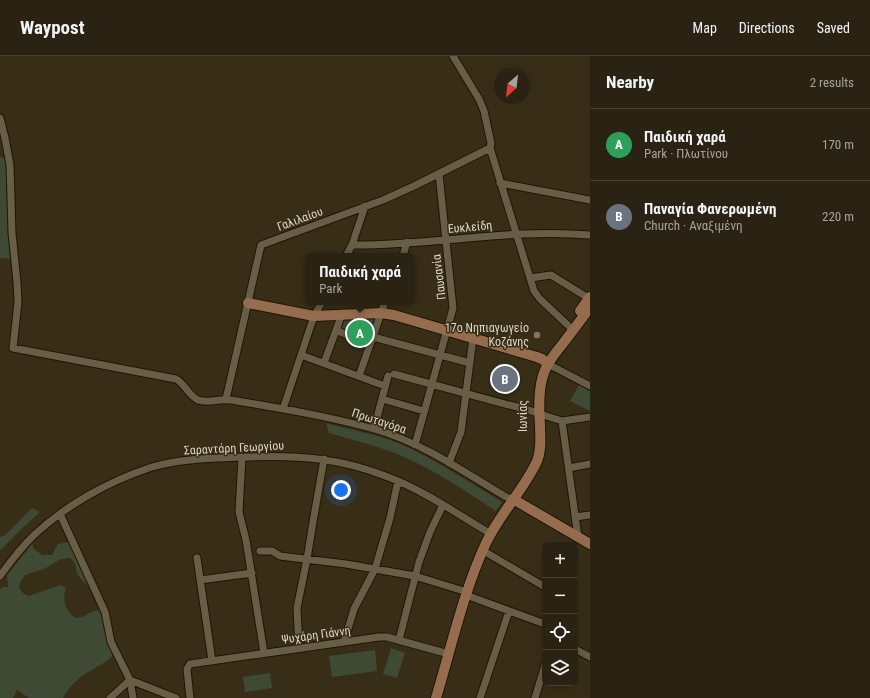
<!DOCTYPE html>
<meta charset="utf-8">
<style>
body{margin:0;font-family:"Roboto Condensed",sans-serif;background:#322a1b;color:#f1f3f6}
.controls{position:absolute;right:12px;bottom:12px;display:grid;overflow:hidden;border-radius:6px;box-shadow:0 4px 16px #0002}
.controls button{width:36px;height:36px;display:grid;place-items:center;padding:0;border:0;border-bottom:1px solid #463f32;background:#2a2212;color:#f1f3f6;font:20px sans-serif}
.compass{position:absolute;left:494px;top:12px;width:36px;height:36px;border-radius:50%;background:#2a2212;box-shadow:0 4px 16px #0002;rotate:208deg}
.you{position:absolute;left:341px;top:434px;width:14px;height:14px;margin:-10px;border:3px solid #fff;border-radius:50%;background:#1a73e8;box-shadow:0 0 0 6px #1a73e833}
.badge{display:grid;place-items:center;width:26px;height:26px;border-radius:50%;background:#b45309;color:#fff;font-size:13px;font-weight:700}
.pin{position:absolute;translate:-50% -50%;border:2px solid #fff;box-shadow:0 1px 4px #0006}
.popup{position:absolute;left:305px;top:197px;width:110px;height:52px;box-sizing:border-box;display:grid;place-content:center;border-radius:6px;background:#2a2212;filter:drop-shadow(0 1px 3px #0005);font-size:13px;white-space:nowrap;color:#a5a49f}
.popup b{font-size:15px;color:#f1f3f6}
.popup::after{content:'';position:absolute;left:50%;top:100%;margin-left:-8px;border:8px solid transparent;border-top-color:#2a2212}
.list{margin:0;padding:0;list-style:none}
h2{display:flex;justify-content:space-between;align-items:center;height:52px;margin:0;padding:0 16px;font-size:17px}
h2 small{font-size:13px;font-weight:400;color:#a5a49f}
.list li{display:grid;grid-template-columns:26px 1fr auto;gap:12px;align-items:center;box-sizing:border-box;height:72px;padding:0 16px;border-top:1px solid #463f32}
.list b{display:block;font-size:15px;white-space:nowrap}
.list p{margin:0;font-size:13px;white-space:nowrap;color:#a5a49f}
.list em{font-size:13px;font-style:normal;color:#a5a49f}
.icon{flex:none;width:22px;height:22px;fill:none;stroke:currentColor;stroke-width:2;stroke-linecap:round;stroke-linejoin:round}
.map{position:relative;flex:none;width:590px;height:642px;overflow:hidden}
header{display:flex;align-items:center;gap:24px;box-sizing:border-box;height:56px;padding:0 20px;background:#2a2212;border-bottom:1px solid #463f32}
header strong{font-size:19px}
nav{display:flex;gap:22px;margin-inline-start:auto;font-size:14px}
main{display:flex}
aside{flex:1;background:#2a2212}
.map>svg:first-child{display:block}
</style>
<header>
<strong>Waypost</strong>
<nav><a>Map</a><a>Directions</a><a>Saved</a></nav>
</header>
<main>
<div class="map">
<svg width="590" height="642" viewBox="0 0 590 642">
<rect width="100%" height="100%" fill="#382e18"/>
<!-- green -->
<path fill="#3f4a35" d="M0 101 6 103 10 203 0 202Z
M376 262 367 286 340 275 345 263Z
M579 329 590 335V355L570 345Z
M326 367C350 374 375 378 398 387 434 402 468 426 502 446L496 455C464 434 432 412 397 398 375 389 352 384 329 377Z
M32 452 40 456 18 476 0 495V481L5 479Z
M70 486 91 531C86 528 80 523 77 517 75 509 77 508 70 502L61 503 44 513 25 519 20 527 19 532 24 538 29 540 60 529 66 532C62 545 65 553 75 562 87 562 88 555 100 554 107 564 109 586 113 599 109 605 101 608 95 612 81 620 70 628 63 642H29L17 634 13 642H0V533L4 531H8L7 519 32 488 34 493 42 499H52L58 488Z
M391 592 405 597 397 622 383 618Z
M375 594 377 615 332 621 329 600Z
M270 617 272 632 245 636 243 621Z"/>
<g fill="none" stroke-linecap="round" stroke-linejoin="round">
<!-- street casing -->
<g stroke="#1f1602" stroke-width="9">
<path id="street" d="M453 0 479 43 484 55 491 87 490 92 534 235 540 243 573 274
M0 62 5 82 10 109 12 177 17 226 18 246 13 292 176 323C185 328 189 340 198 344 208 348 220 342 231 344 279 352 327 360 374 373 421 386 464 416 506 441L513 443
M500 127 590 144
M352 189C431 190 510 172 590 179
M346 200 352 189 365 150
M403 200 407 186
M530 222 551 219 590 243
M336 274 370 289
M373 281 470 307
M301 299 385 330
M324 307 342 258
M548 308 590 330
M394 318 535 356
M359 320 385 246
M226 343 261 189 383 144 414 130 490 92
M382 343 424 355
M283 353 314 260 322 246
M540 358 562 365 590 361
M562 365 578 481
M374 373 388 320
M415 389 453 252 439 118
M242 401 239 456 246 484 264 597
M449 407 461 376 473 282
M569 412 590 408
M60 458 105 556 111 586 130 624 133 642
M575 461 590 459
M482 494 545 531
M260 495H272L280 500 346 508 415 520 467 536
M197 502 212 605
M0 520C10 506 21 492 33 480 66 449 109 425 152 411 183 402 217 402 248 401 299 399 340 402 388 421 425 435 457 458 491 478
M200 524 252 517
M466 539 545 568
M399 584 419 506 430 476 443 449
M344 586 354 553 375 513 390 462 398 425
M299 592 297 552 307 503 313 466 324 403
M575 593 590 601
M130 624 176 642
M110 642 130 624
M190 642 187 613 190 608 379 581H387L449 598
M480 642 509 555
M535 642 545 609"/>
</g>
<!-- secondary casing -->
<g stroke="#1f1602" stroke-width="12">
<path id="secondary" d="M248 247 314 260 381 257 394 259 537 301 542 303 548 308
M580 255 590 241
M513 443 590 488
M436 642C451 592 464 534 486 487 500 457 524 434 537 405 542 393 540 381 540 369 539 356 539 336 542 323 545 310 553 300 561 290 571 277 581 264 590 251"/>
</g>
<!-- street -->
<use href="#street" stroke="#685d46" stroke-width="7"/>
<!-- secondary -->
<use href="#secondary" stroke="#956c4d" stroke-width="10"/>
</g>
<!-- markers -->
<circle fill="#8d6e63" stroke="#382e18" stroke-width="1.5" cx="537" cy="279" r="4"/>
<g text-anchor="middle" stroke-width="3" stroke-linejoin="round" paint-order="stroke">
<!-- street labels -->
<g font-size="12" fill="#ddd7ca" stroke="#382e18">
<text transform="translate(300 163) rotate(-20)" y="4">Γαλιλαίου</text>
<text transform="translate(470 171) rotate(-5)" y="4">Ευκλείδη</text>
<text transform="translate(439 221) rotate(-97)" y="4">Παυσανία</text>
<text transform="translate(523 360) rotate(-90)" y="4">Ιωνίας</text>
<text transform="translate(379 365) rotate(18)" y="4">Πρωταγόρα</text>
<text transform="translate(234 392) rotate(-3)" y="4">Σαραντάρη Γεωργίου</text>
<text transform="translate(316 579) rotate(-8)" y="4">Ψυχάρη Γιάννη</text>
</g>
<!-- poi labels -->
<g font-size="12" fill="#ddd7ca" stroke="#382e18" text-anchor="end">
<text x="529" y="276">17ο Νηπιαγωγείο<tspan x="529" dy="14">Κοζάνης</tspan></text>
</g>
</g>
</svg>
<div class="controls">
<button>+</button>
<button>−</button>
<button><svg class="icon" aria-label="locate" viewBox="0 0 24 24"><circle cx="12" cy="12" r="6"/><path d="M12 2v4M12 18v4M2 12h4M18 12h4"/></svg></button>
<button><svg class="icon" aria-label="layers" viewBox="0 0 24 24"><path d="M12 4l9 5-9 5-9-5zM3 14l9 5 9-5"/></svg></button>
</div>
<svg class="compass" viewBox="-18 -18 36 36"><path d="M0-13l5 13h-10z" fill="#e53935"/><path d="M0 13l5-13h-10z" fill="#a5a49f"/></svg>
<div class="you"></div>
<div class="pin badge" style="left:360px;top:277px;background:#2e9e5b">A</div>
<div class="popup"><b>Παιδική χαρά</b>Park</div>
<div class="pin badge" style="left:505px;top:323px;background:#6b7280">B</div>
</div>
<aside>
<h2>Nearby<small>2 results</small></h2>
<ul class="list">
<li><span class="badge" style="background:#2e9e5b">A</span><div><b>Παιδική χαρά</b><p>Park · Πλωτίνου</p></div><em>170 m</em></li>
<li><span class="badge" style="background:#6b7280">B</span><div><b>Παναγία Φανερωμένη</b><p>Church · Αναξιμένη</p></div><em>220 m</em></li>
</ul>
</aside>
</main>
